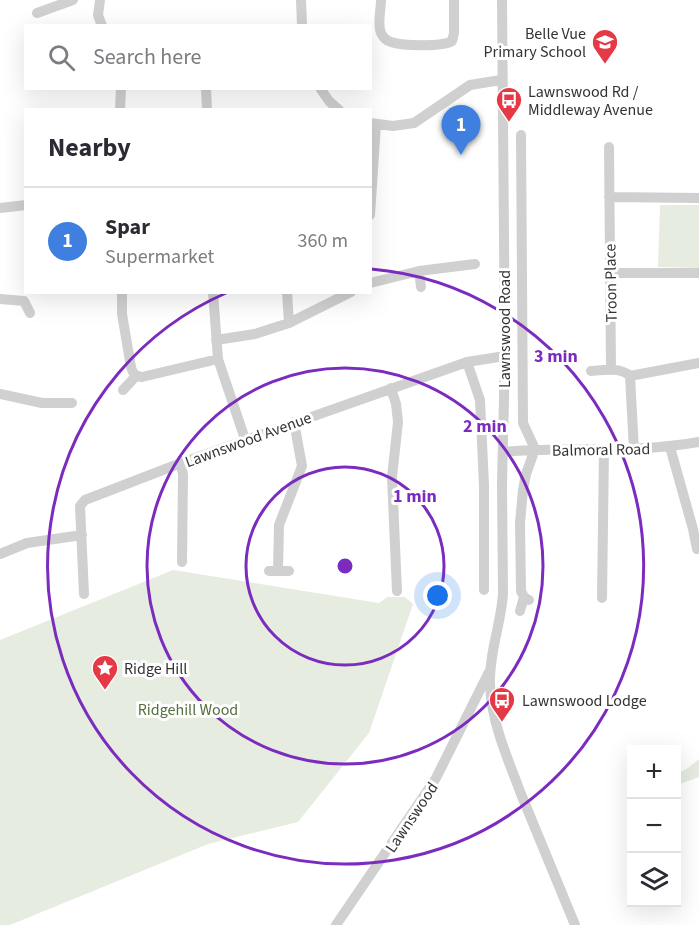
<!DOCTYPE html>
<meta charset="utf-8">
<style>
body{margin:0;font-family:"Source Sans 3",sans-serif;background:#f2f2f3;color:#2b2b33}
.controls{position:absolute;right:18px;bottom:18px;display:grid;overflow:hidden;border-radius:0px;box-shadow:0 6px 24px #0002}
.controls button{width:54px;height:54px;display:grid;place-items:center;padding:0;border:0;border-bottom:2px solid #e1e1e2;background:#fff;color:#2b2b33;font:30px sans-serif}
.you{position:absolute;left:438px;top:596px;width:21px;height:21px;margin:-15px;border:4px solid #fff;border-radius:50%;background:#1a73e8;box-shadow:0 0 0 9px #1a73e833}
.badge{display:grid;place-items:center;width:39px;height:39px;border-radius:50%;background:#e63946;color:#fff;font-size:20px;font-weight:700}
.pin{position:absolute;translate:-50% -50px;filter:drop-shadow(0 2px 3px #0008)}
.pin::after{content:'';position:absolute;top:32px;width:21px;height:18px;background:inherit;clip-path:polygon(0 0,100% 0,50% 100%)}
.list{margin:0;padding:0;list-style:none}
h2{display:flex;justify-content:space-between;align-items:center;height:78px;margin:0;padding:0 24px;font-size:26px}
h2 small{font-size:20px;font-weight:400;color:#7c7c81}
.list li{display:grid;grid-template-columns:39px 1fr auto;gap:18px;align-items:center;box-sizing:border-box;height:108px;padding:0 24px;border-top:2px solid #e1e1e2}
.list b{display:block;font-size:22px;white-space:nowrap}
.list p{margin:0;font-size:20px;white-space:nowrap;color:#7c7c81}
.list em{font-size:20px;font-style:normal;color:#7c7c81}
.icon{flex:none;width:33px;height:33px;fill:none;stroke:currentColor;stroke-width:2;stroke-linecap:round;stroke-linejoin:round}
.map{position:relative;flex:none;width:699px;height:925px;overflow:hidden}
.search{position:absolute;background:#fff;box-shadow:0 6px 24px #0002;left:24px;top:24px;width:348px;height:66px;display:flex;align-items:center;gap:15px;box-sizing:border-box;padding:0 21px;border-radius:0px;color:#7c7c81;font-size:22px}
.panel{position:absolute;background:#fff;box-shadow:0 6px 24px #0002;left:24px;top:108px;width:348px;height:186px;border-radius:0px}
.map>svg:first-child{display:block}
</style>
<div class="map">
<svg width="699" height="925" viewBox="0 0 699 925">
<rect width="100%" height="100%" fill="#fff"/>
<!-- green -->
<path fill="#e6ecdf" d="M660 205H699V268L658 267Z
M173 570 379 603 387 597H405L413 604 369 733 298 822 208 844 10 925H0V640Z
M699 759V777L677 785V774L688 768Z"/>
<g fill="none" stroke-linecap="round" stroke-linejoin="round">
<!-- minor -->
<path stroke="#d0d0d0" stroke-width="10" d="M100 0 98 15 102 26
M301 0 302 26
M381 0C381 10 377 24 381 33 383 37 387 41 391 42 402 46 443 47 452 41L454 33V0
M502 0 505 356 502 484 503 594C501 624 489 653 490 684 491 722 508 759 521 794 539 838 557 881 575 925
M37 13 73 0
M206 88 207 110
M320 88 329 101 339 110
M120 110 121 88
M370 123 393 126 414 123 470 85 501 80
M521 135 523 423 535 449 526 474 523 490 520 523 521 591 524 597
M609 147 611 370
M609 197 699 198
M0 208 26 205
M370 215 376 124
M419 271 421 287
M609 273H699
M370 283 419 271 475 264
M122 292V314L131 367C133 374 135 376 142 377L218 359
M213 292 218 359 246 442
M287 292 289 323
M0 299 24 301 30 313
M216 340 255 334 289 323 351 292
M467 362 480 400 484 485V590
M591 371C603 370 621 367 630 376
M391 388 396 404 398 422 392 477 397 591
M123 390 136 376
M0 394 42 403H72
M670 447 693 529 697 549
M634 450 630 376 699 363
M503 452C570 446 632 454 699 442
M181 463 183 475 182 562
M0 554 27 543 82 535
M278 570 279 525 302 466 294 422
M269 571H289
M84 594 80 506 85 500 181 463 467 362 505 356
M602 598 604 450
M520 611 524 597 529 600
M336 925 436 778 489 672"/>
</g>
<!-- distance rings -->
<g fill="none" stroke="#7b2cbf" stroke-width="3">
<circle cx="345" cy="566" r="99"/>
<circle cx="345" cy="566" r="198"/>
<path d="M371 269A298 298 0 1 1 226 293"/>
</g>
<!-- icons -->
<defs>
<g id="school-pin" transform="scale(1.35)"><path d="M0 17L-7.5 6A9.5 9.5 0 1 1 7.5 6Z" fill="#e63946" stroke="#fff"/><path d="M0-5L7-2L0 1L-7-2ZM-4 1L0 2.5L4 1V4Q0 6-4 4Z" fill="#fff"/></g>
<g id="bus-pin" transform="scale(1.35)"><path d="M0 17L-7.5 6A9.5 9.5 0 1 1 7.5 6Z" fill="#e63946" stroke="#fff"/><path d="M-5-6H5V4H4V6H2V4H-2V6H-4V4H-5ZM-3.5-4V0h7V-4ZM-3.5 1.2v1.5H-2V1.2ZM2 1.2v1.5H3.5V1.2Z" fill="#fff"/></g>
<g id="sight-pin" transform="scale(1.35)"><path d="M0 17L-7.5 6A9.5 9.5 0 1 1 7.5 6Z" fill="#e63946" stroke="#fff"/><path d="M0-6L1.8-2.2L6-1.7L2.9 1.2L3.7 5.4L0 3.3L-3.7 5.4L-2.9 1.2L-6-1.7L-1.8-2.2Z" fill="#fff"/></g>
</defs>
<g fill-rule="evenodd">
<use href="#school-pin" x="605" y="42"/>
<use href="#bus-pin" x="509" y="100"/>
<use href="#sight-pin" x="105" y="668"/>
<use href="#bus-pin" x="502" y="700"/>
</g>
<g text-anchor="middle" stroke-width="6" stroke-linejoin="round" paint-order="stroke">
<!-- poi labels -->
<g font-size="16" fill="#333" stroke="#fff" text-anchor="start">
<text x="586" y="39" text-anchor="end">Belle Vue<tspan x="586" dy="18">Primary School</tspan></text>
<text x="528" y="97">Lawnswood Rd /<tspan x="528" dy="18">Middleway Avenue</tspan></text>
<text x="124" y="674">Ridge Hill</text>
<text x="522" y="706">Lawnswood Lodge</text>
</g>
<!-- street labels -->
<g font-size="16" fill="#333" stroke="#fff">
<text transform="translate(610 283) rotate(-91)" y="6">Troon Place</text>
<text transform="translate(504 329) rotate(-90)" y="6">Lawnswood Road</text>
<text transform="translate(248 439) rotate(-20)" y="6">Lawnswood Avenue</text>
<text transform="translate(601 449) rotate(-1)" y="6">Balmoral Road</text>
<text transform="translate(411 817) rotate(-56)" y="6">Lawnswood</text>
</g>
<!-- park labels -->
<g font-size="16" fill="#56703f" stroke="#fff">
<text x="188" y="715">Ridgehill Wood</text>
</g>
</g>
<circle cx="345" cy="566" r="9" fill="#7b2cbf" stroke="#fff" stroke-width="3"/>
<g font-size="18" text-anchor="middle" font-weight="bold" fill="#7b2cbf" stroke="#fff" stroke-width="6" stroke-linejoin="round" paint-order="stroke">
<text x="556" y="362">3 min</text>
<text x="485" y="432">2 min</text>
<text x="415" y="502">1 min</text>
</g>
</svg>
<div class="controls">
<button>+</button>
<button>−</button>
<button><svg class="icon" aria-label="layers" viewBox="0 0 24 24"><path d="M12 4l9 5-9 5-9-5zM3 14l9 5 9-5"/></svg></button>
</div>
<div class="you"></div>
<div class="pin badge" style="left:461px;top:155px;background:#3f7fe0">1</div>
<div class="search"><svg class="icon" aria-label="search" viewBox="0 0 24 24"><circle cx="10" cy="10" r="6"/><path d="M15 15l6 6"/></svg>Search here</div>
<section class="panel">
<h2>Nearby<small></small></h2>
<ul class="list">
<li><span class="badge" style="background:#3f7fe0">1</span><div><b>Spar</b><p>Supermarket</p></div><em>360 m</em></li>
</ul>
</section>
</div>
